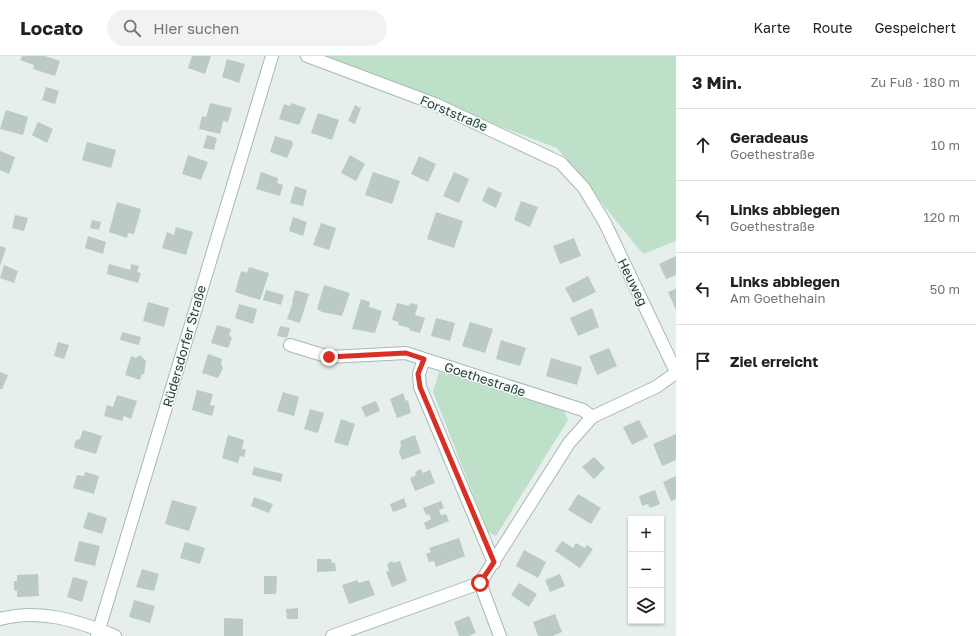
<!DOCTYPE html>
<html lang="de">
<meta charset="utf-8">
<style>
body{margin:0;font-family:"Golos Text",sans-serif;background:#f2f2f2;color:#202124}
.controls{position:absolute;right:12px;bottom:12px;display:grid;overflow:hidden;border-radius:0px;box-shadow:0 1px 3px #0004}
.controls button{width:36px;height:36px;display:grid;place-items:center;padding:0;border:0;border-bottom:1px solid #e0e0e0;background:#fff;color:#202124;font:20px sans-serif}
.stop{position:absolute;width:12px;height:12px;margin:-9px;border:3px solid #d93025;border-radius:50%;background:#fff}
.stop.end{background:#d93025;border-color:#fff;box-shadow:0 1px 4px #0008}
.list{margin:0;padding:0;list-style:none}
h2{display:flex;justify-content:space-between;align-items:center;height:52px;margin:0;padding:0 16px;font-size:17px}
h2 small{font-size:13px;font-weight:400;color:#757577}
.list li{display:grid;grid-template-columns:26px 1fr auto;gap:12px;align-items:center;box-sizing:border-box;height:72px;padding:0 16px;border-top:1px solid #e0e0e0}
.list b{display:block;font-size:15px;white-space:nowrap}
.list p{margin:0;font-size:13px;white-space:nowrap;color:#757577}
.list em{font-size:13px;font-style:normal;color:#757577}
.icon{flex:none;width:22px;height:22px;fill:none;stroke:currentColor;stroke-width:2;stroke-linecap:round;stroke-linejoin:round}
.map{position:relative;flex:none;width:676px;height:580px;overflow:hidden}
header{display:flex;align-items:center;gap:24px;box-sizing:border-box;height:56px;padding:0 20px;background:#fff;border-bottom:1px solid #e0e0e0}
header strong{font-size:19px}
nav{display:flex;gap:22px;margin-inline-start:auto;font-size:14px}
.search{width:280px;height:36px;background:#f2f2f2;display:flex;align-items:center;gap:10px;box-sizing:border-box;padding:0 14px;border-radius:22px;color:#757577;font-size:15px}
main{display:flex}
aside{flex:1;background:#fff}
.map>svg:first-child{display:block}
</style>
<header>
<strong>Locato</strong>
<div class="search"><svg class="icon" aria-label="search" viewBox="0 0 24 24"><circle cx="10" cy="10" r="6"/><path d="M15 15l6 6"/></svg>Hier suchen</div>
<nav><a>Karte</a><a>Route</a><a>Gespeichert</a></nav>
</header>
<main>
<div class="map">
<svg width="676" height="580" viewBox="0 0 676 580">
<rect width="100%" height="100%" fill="#e6efeb"/>
<!-- green -->
<path fill="#bfe0c8" d="M313 0H676V185L643 198 557 92Z
M439 316 564 354 568 364 496 480 488 476 433 336Z"/>
<!-- building -->
<path fill="#bbcac4" d="M22 0H45L60 5 55 20 33 13 34 9 20 4Z
M192 0H211L205 18 188 12Z
M227 3 245 8 239 27 222 21Z
M46 31 59 35 55 48 42 44Z
M210 47 232 52 228 66 223 65 220 78 199 73 202 60 206 61Z
M291 47 306 52 299 69 279 63 284 48 290 50Z
M355 49 361 52 355 68 348 65Z
M6 54 28 61 23 79 0 73Z
M318 57 339 64 332 84 311 77Z
M38 66 53 73 47 87 32 79Z
M207 79 217 82 214 94 203 92Z
M275 80 292 85 293 88 287 102 270 96Z
M87 86 116 94 111 112 82 104Z
M0 95 15 101 9 118 0 114Z
M188 99 208 106 201 124 182 118Z
M350 99 365 108 356 125 341 117Z
M419 100 436 108 428 126 411 118Z
M261 116 278 122 277 127 283 129 280 140 256 133Z
M373 116 400 125 392 148 365 139Z
M454 116 469 123 459 147 443 140Z
M295 130 307 134 303 150 290 147Z
M488 131 502 137 496 152 482 145Z
M521 145 538 151 530 171 514 164Z
M117 146 141 153 134 178 128 177 127 182 109 176Z
M436 156 463 165 454 192 427 183Z
M15 159 28 162 24 175 12 172Z
M293 161 307 166 303 180 289 175Z
M92 164 101 166 99 174 90 172Z
M321 167 336 172 329 194 313 189Z
M176 171 193 176 186 199 162 192 167 176 174 179Z
M88 180 106 186 103 198 85 192Z
M574 182 581 200 560 208 553 190Z
M0 190 6 192 0 210Z
M676 200V219L666 223 659 208Z
M109 208 130 214 131 208 139 210 137 216 141 217 138 227 107 218Z
M4 209 18 215 14 227 0 222Z
M249 211 269 217 260 244 235 236 241 215 247 217Z
M588 220 596 236 573 247 565 232Z
M324 229 350 237 342 260 322 256 317 253Z
M676 233V254L668 236Z
M266 234 284 239 281 249 263 244Z
M295 234 309 238 300 267 287 263 293 246H292Z
M361 243 370 246 369 251 382 255 375 277 352 273Z
M148 246 169 252 164 271 143 265Z
M397 247 409 250 410 247 418 249 415 259 425 262 420 277 409 274 410 272 398 269 399 266 392 264Z
M239 248 257 253 253 268 235 262Z
M592 252 599 271 578 280 570 262Z
M436 262 455 267 450 285 431 280Z
M470 266 493 273 485 297 462 290Z
M217 269 231 273 229 279 232 282 228 292 211 287Z
M280 270 290 272 287 282 277 280Z
M122 276 141 281 139 289 120 284Z
M501 284 526 292 520 310 496 303Z
M58 286 69 289 64 303 54 300Z
M609 292 617 310 597 319 589 300Z
M208 298 222 303 221 308 223 312 218 322 202 317Z
M140 299 146 305 144 318H142L140 324 125 319 131 300 136 302Z
M551 302 582 311 577 329 546 320Z
M0 316 8 319 2 333H0Z
M197 334 213 338 210 349 215 350 212 360 192 354Z
M283 336 299 341 294 360 277 355Z
M403 337 406 345 408 344 411 357 397 362 390 343Z
M117 339 137 345 131 363 124 360 122 365 104 360 107 349 113 351Z
M376 345 380 355 366 361 361 351Z
M310 353 324 357 318 377 304 373Z
M341 363 355 368 348 390 334 386Z
M639 364 648 381 632 389 623 371Z
M83 374 102 380 96 398 75 392 74 390 76 384 80 383Z
M676 378V404L662 410 653 388Z
M228 379 244 384 242 393 246 394 244 401 240 400 238 407 222 402Z
M415 379 421 397 402 404 399 396 401 390 400 385Z
M594 401 605 412 594 423 582 411Z
M254 411 283 418 281 426 252 419Z
M421 413 423 417 430 414 435 427 415 435 410 422 416 419 415 416Z
M85 416 99 420 94 438 73 432 77 419 84 420Z
M676 420V443L671 445 663 426Z
M655 434 660 448 650 452 648 448 642 450 639 440Z
M578 438 601 452 591 468 568 454Z
M254 441 273 448 269 457 251 450Z
M404 442 407 451 393 456 390 448Z
M172 444 197 451 189 475 165 468Z
M441 445 444 452 439 454 441 459 446 458 449 465 427 474 424 467 431 463 429 458 426 459 423 452Z
M88 456 107 462 102 478 83 472Z
M459 482 465 500 436 511 434 505 429 506 426 498 431 496 429 492Z
M79 485 100 490 95 510 74 505Z
M562 485 573 492 576 487 585 492 587 489 593 493 580 512 555 495Z
M185 486 205 492 200 508 180 502Z
M524 494 546 506 538 522 516 510Z
M317 503H331L332 507H335L336 515 317 516Z
M392 505 394 507 400 505 407 525 392 531 386 516 389 515 387 508Z
M142 513 159 518 154 535 136 531Z
M38 518 39 540 17 541V535L14 534V525H17V519Z
M560 518 565 530 550 536 545 524Z
M264 520H277L276 538H264Z
M73 521 88 525 82 546 67 541Z
M357 524 359 527 369 524 375 539 349 548 342 529Z
M519 527 537 538 529 551 511 539Z
M134 544 155 550 150 567 129 561Z
M298 552V563H287L286 553Z
M555 558 562 576 553 580H538L533 566Z
M469 560 476 577 469 580H459L454 566Z
M224 562 243 563V580H224Z"/>
<g fill="none" stroke-linecap="round" stroke-linejoin="round">
<!-- minor casing -->
<g stroke="#a8b8b2" stroke-width="14">
<path id="minor" d="M307 0 435 48 561 107 584 132 605 167 676 316
M290 289 329 301 406 297 424 303
M494 507 420 331 419 318 424 303 583 354 592 361
M480 527 500 580
M0 563C40 552 78 565 115 580
M97 580 272 0
M332 580 480 527 569 387 592 361 656 331 676 317"/>
</g>
<!-- minor -->
<use href="#minor" stroke="#fff" stroke-width="12"/>
</g>
<g fill="none" stroke-linecap="round" stroke-linejoin="round">
<!-- route -->
<path stroke="#d93025" stroke-width="5" d="M329 301 406 297 424 303 418 318 420 331 494 506 480 527"/>
</g>
<g text-anchor="middle" stroke-width="3" stroke-linejoin="round" paint-order="stroke">
<!-- street labels -->
<g font-size="13" fill="#24423a" stroke="#f7fbf9">
<text transform="translate(454 57) rotate(23)" y="5">Forststraße</text>
<text transform="translate(633 226) rotate(64)" y="5">Heuweg</text>
<text transform="translate(184 290) rotate(-74)" y="5">Rüdersdorfer Straße</text>
<text transform="translate(485 323) rotate(18)" y="5">Goethestraße</text>
</g>
</g>
</svg>
<div class="controls">
<button>+</button>
<button>−</button>
<button><svg class="icon" aria-label="layers" viewBox="0 0 24 24"><path d="M12 4l9 5-9 5-9-5zM3 14l9 5 9-5"/></svg></button>
</div>
<div class="stop" style="left:480px;top:527px"></div>
<div class="stop end" style="left:329px;top:301px"></div>
</div>
<aside>
<h2>3 Min.<small>Zu Fuß · 180 m</small></h2>
<ul class="list">
<li><svg class="icon" aria-label="ahead" viewBox="0 0 24 24"><path d="M12 20V5M6 11l6-6 6 6"/></svg><div><b>Geradeaus</b><p>Goethestraße</p></div><em>10 m</em></li>
<li><svg class="icon" aria-label="left" viewBox="0 0 24 24"><path d="M17 20v-9H6M10 6l-5 5 5 5"/></svg><div><b>Links abbiegen</b><p>Goethestraße</p></div><em>120 m</em></li>
<li><svg class="icon" aria-label="left" viewBox="0 0 24 24"><path d="M17 20v-9H6M10 6l-5 5 5 5"/></svg><div><b>Links abbiegen</b><p>Am Goethehain</p></div><em>50 m</em></li>
<li><svg class="icon" aria-label="arrive" viewBox="0 0 24 24"><path d="M6 21V4h12l-3 4 3 4H6"/></svg><div><b>Ziel erreicht</b></div></li>
</ul>
</aside>
</main>
